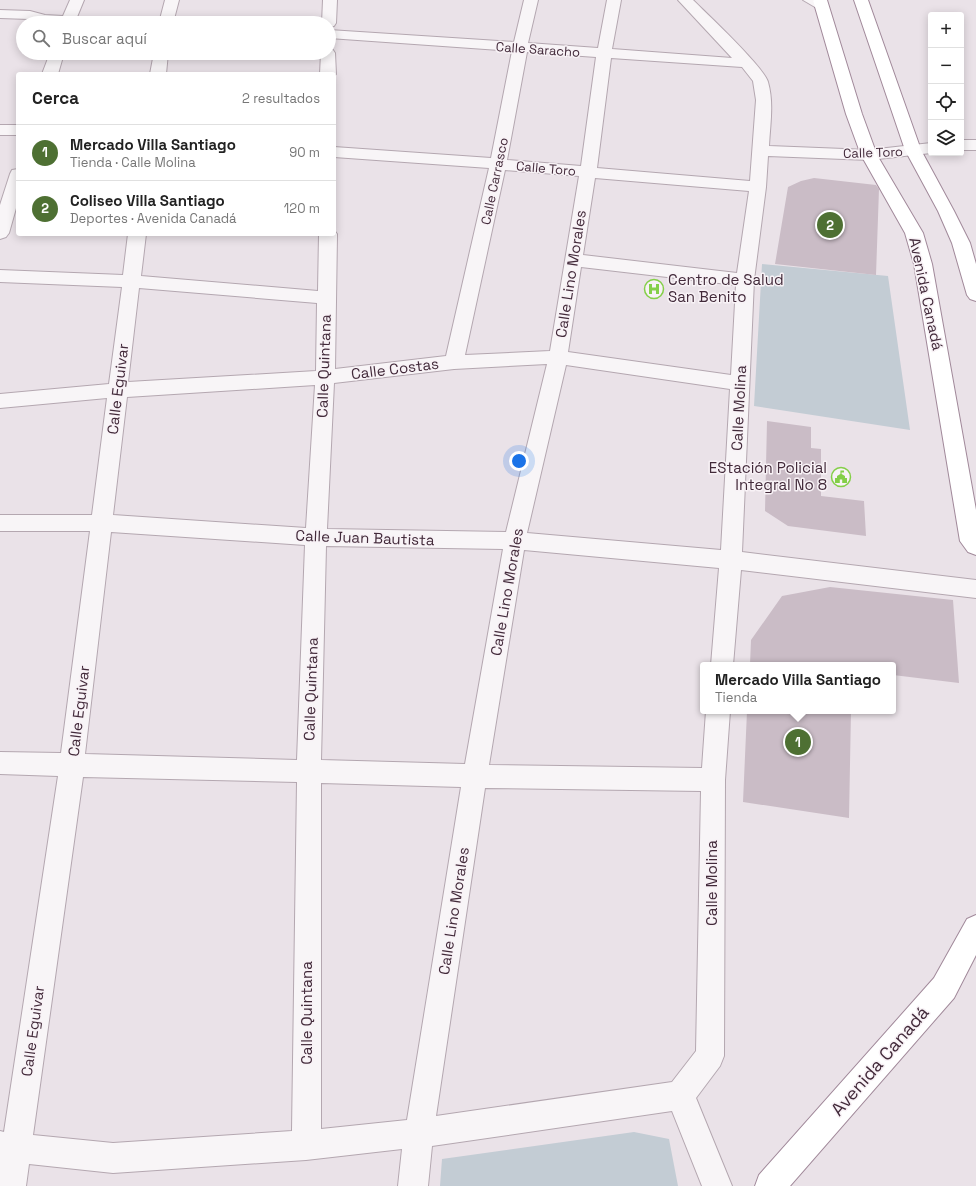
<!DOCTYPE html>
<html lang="es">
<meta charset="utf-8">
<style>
body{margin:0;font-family:"Space Grotesk",sans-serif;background:#f6f6f6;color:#222}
.controls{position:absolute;right:12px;top:12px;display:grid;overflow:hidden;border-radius:4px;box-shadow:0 2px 10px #0003}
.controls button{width:36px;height:36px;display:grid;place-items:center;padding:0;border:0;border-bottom:1px solid #e0e0e0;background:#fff;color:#222;font:20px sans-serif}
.you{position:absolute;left:519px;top:461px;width:14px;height:14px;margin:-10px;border:3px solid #fff;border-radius:50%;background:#1a73e8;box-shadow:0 0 0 6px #1a73e833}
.badge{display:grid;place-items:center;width:26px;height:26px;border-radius:50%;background:#4e7033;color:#fff;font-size:13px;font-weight:700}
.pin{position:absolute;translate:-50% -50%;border:2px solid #fff;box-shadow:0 1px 4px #0006}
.popup{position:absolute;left:700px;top:662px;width:196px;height:52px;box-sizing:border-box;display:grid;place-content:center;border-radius:4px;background:#fff;filter:drop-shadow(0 1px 3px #0005);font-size:13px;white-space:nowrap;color:#767676}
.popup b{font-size:15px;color:#222}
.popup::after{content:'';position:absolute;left:50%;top:100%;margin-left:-8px;border:8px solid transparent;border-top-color:#fff}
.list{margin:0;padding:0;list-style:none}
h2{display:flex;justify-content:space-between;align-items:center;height:52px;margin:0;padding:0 16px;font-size:17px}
h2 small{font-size:13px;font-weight:400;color:#767676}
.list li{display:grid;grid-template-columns:26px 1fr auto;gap:12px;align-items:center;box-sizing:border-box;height:56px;padding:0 16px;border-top:1px solid #e0e0e0}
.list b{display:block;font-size:15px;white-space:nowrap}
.list p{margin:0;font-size:13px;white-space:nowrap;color:#767676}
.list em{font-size:13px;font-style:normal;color:#767676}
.icon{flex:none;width:22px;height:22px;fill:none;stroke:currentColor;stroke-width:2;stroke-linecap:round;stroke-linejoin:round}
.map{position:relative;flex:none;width:976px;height:1186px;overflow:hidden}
.search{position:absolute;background:#fff;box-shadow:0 2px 10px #0003;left:16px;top:16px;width:320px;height:44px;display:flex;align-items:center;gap:10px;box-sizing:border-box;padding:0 14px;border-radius:22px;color:#767676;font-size:15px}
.panel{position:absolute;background:#fff;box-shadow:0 2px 10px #0003;left:16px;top:72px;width:320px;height:164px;border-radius:4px}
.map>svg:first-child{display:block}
</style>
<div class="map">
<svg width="976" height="1186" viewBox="0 0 976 1186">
<rect width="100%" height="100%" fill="#eae2e8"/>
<!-- green -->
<path fill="#c3ccd4" d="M762 264 888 276 910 430 754 406Z
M634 1132 669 1139 678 1186H440L442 1159Z"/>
<!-- building -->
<path fill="#cabcc6" d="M814 178 876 185 879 189 876 275 775 264 788 187 801 181Z
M767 421 811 427V448L821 449V496L864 501 866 536 788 526 765 511Z
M830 587 953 600 959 683 893 675V665H750L751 640 782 596Z
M747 711H851L849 818 743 802Z"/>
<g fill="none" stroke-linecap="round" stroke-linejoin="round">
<!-- service casing -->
<g stroke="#b4a7b0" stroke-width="2">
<path id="service" d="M803 0H813L827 8 823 10H820Z"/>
</g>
<!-- minor casing -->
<g stroke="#b4a7b0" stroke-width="2">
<path id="minor" d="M70 0H84L77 17 120 19 125 20 127 23H43L29 19 0 18V10L30 11 45 15 63 16Z
M165 0H179L173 23H159Z
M323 0H337L336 23 334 26 329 27V23H322Z
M524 0H538L528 43 598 48 607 0H621L612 49 732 58 678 0H693C707 14 764 67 768 82 774 103 770 125 769 146L869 150 931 143V153L869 160 768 156 766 187 754 280 742 552 976 580V598L741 570 733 665H711L719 568 524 550 489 765 702 768 706 711H730L725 780 724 1056 720 1066 696 1098 732 1186H702L672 1111 432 1146 428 1186H398L402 1149 306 1160 113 1173 29 1164 26 1186H0V1131L4 1132 58 776 0 774V752L61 753 90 531H0V515H92L107 398 0 408V394L109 384 122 287 0 282V270L123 275 128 234H146L141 276 318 291 319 234H334V230L337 234 335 369 446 356 489 168 334 157V147L491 158 512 51 329 38V30L514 42ZM527 52 596 57 581 166 507 160ZM611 58 742 67 753 81 756 100 750 181 597 168ZM505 170 579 176 550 351 465 355ZM595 178 749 191 737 273 583 255ZM581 267 736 285 731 375 568 352ZM139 288 317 303 316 371 128 382ZM547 364 506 532 327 529 334 383 454 369ZM566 365 730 389 721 550 527 533ZM315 385 306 528 113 515 127 397ZM111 532 305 545 297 760 85 754ZM326 546 503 549 465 764 321 760ZM83 777 297 782 292 1131 113 1143 33 1135ZM321 783 461 787 407 1120 321 1129ZM485 788 701 791 696 1051 672 1082 436 1116Z
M329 49 333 50 335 53 336 74 334 76V74H320L321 53H329Z
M50 53H64L58 74H42Z
M154 53H168L166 74H150Z
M0 125H18V135H0Z
M961 140H976V150H961Z
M18 169V201L9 233 6 237 0 239V205L10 174 12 170Z"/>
</g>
<!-- trunk casing -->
<g stroke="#a1899a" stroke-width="2">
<path id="trunk" d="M813 0H827L862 114 877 155 923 233 932 264 976 510V555L968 552 960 541 914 264 905 233 861 155 846 114Z
M854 0H868L921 150 954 211 970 243 976 264V301L970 299 967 295 952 243 938 211 905 150Z
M976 915V955L954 998 790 1186H755L759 1175 934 978 967 919Z"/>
</g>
<!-- service -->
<use href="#service" fill="#f8f5f7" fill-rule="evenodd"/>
<!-- minor -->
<use href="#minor" fill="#f8f5f7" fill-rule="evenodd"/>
<!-- trunk -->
<use href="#trunk" fill="#fff" fill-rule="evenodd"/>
</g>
<!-- icons -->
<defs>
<g id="hospital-ring" transform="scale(1)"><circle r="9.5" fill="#f8f2f6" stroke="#84cf48" stroke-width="1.5"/><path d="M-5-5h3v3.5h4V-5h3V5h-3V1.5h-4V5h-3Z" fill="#84cf48"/></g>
<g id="civic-ring" transform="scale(1)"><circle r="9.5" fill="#f8f2f6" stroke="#84cf48" stroke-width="1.5"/><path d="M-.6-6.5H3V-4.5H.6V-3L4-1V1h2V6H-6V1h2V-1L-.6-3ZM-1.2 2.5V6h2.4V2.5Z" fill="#84cf48"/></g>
</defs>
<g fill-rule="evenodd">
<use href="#hospital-ring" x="654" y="289"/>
<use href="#civic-ring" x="841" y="477"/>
</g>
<g text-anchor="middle" stroke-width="3" stroke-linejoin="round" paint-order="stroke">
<!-- far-street labels -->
<g font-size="13" fill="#422a3a" stroke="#f8f2f6">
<text transform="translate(538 49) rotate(4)" y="5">Calle Saracho</text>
<text transform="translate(873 152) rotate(-2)" y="5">Calle Toro</text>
<text transform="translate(546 168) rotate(5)" y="5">Calle Toro</text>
<text transform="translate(494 181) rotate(-78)" y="5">Calle Carrasco</text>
</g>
<!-- street labels -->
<g font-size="15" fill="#422a3a" stroke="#f8f2f6">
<text transform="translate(571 274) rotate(-81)" y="5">Calle Lino Morales</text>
<text transform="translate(926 294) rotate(78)" y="5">Avenida Canadá</text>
<text transform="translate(324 366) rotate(-88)" y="5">Calle Quintana</text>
<text transform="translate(395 369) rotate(-7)" y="5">Calle Costas</text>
<text transform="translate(118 389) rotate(-83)" y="5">Calle Eguivar</text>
<text transform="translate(739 408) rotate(-87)" y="5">Calle Molina</text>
<text transform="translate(365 538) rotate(2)" y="5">Calle Juan Bautista</text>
<text transform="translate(507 592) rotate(-80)" y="5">Calle Lino Morales</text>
<text transform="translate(311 689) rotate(-88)" y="5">Calle Quintana</text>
<text transform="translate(79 711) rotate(-83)" y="5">Calle Eguivar</text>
<text transform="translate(712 883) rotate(-90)" y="5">Calle Molina</text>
<text transform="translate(454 911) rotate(-81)" y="5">Calle Lino Morales</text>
<text transform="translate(307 1013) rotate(-90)" y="5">Calle Quintana</text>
<text transform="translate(33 1031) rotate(-82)" y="5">Calle Eguivar</text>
</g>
<!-- poi labels -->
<g font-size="15" fill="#422a3a" stroke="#f8f2f6" text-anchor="start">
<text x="668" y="285">Centro de Salud<tspan x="668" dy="17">San Benito</tspan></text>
<text x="827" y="473" text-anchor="end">EStación Policial<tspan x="827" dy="17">Integral No 8</tspan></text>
</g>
<!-- near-street labels -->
<g font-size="18" fill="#422a3a" stroke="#f8f2f6">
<text transform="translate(880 1061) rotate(-49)" y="6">Avenida Canadá</text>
</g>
</g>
</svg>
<div class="controls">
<button>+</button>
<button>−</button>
<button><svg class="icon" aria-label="locate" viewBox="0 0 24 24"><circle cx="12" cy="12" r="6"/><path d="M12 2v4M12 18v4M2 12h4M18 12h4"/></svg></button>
<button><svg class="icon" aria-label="layers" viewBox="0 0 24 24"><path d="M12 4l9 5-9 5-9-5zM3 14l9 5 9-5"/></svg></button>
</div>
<div class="you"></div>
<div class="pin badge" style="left:798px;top:742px">1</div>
<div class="popup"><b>Mercado Villa Santiago</b>Tienda</div>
<div class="pin badge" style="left:830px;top:225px">2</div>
<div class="search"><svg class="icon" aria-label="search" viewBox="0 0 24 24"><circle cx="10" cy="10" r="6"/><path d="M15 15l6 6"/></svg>Buscar aquí</div>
<section class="panel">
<h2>Cerca<small>2 resultados</small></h2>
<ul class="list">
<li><span class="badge">1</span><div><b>Mercado Villa Santiago</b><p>Tienda · Calle Molina</p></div><em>90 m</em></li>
<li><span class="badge">2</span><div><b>Coliseo Villa Santiago</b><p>Deportes · Avenida Canadá</p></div><em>120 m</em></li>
</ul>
</section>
</div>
